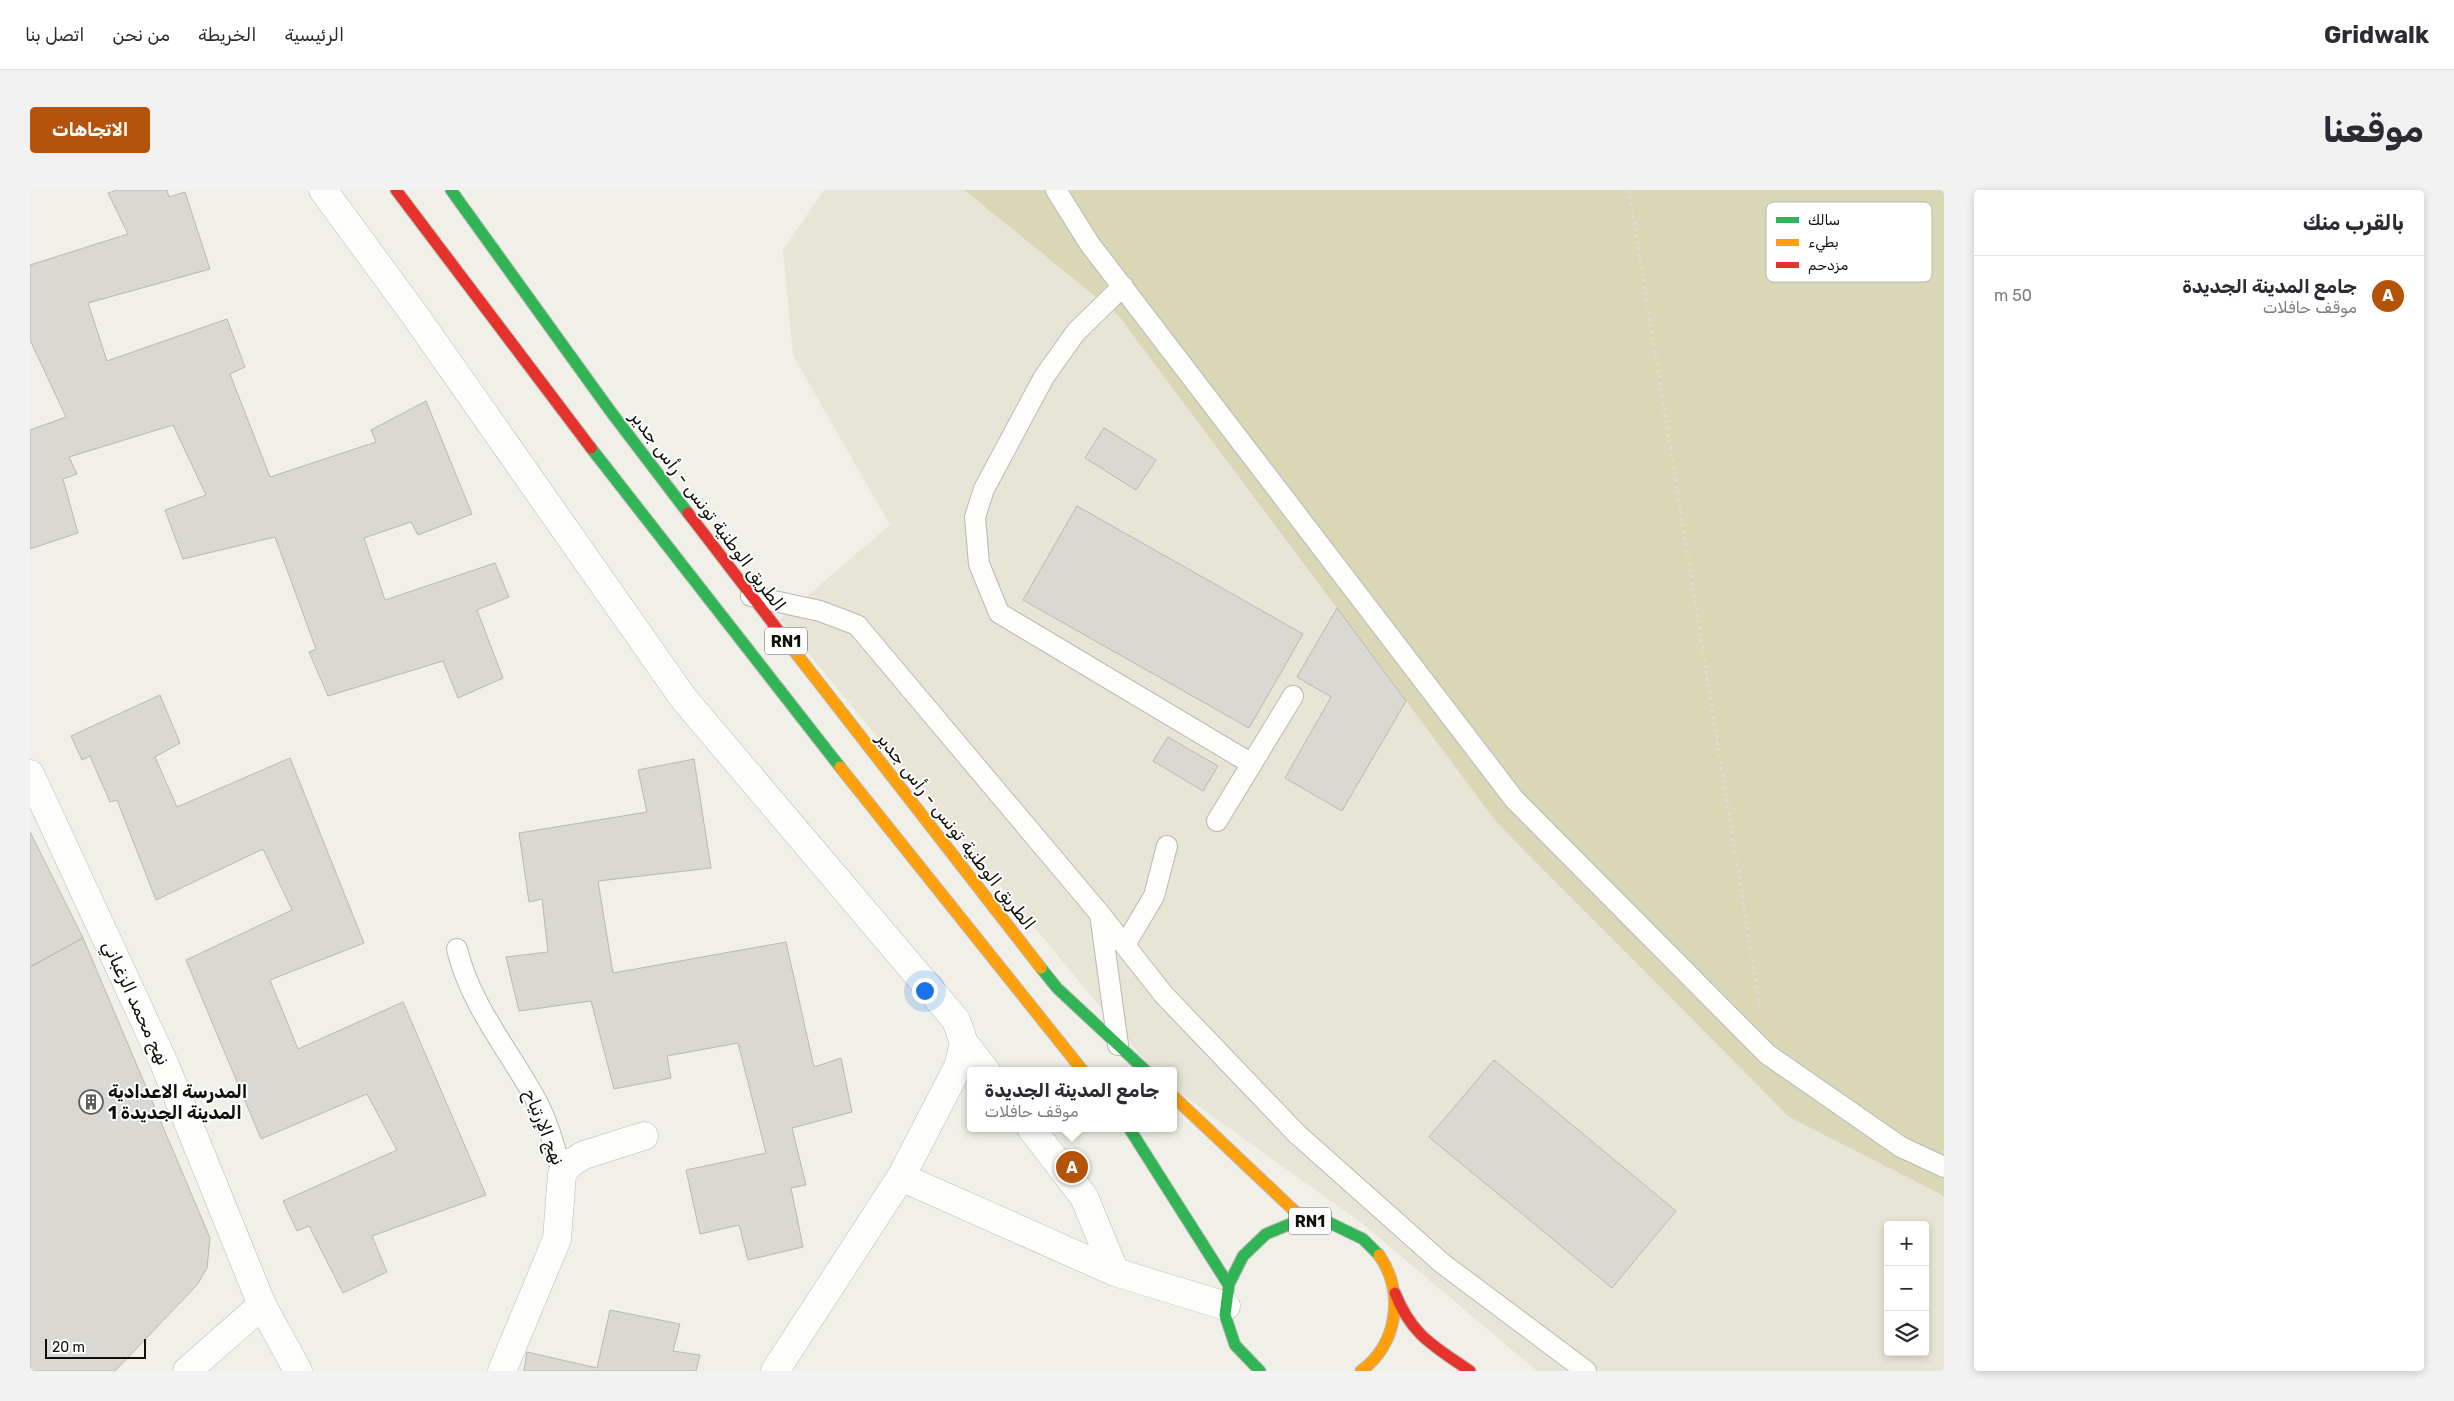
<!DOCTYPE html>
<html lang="ar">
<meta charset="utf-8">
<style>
body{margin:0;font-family:Rubik,"Noto Sans Arabic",sans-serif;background:#f2f2f3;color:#2b2b33;direction:rtl}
.controls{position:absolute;right:15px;bottom:15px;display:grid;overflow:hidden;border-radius:5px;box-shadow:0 2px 8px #0003}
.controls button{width:45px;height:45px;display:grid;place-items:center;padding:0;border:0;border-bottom:1px solid #e1e1e2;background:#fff;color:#2b2b33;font:25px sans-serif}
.scale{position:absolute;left:15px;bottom:12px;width:101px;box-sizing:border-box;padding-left:5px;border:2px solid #11100b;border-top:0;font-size:14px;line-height:18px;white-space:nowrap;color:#11100b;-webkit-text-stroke:4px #fff;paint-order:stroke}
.you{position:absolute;left:894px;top:800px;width:18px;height:18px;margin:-12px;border:4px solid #fff;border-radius:50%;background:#1a73e8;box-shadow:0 0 0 8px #1a73e833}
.badge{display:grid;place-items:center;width:32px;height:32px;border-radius:50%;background:#b45309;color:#fff;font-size:16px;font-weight:700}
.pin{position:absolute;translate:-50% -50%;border:2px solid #fff;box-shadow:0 1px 5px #0006}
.popup{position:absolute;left:937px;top:877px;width:210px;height:65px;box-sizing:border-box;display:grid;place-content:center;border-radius:5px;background:#fff;filter:drop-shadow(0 1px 4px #0005);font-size:16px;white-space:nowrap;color:#7c7c81}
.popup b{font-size:19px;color:#2b2b33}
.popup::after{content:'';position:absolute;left:50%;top:100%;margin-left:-10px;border:10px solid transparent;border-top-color:#fff}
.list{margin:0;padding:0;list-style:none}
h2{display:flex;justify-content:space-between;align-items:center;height:65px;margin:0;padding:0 20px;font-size:21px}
h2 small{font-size:16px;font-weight:400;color:#7c7c81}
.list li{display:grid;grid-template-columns:32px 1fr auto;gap:15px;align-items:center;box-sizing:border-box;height:80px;padding:0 20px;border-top:1px solid #e1e1e2}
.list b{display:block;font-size:19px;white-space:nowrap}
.list p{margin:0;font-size:16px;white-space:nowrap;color:#7c7c81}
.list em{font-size:16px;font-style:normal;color:#7c7c81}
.icon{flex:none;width:28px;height:28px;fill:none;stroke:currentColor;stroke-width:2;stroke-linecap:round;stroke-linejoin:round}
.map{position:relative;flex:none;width:1914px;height:1181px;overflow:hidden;direction:ltr;border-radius:5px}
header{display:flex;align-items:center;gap:30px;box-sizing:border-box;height:70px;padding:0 25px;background:#fff;border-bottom:1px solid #e1e1e2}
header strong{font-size:24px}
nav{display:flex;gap:28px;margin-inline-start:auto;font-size:18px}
.intro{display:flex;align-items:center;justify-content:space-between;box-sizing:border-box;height:120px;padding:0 30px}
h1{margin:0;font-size:35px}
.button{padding:12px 22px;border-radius:5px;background:#b45309;color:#fff;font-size:18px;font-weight:700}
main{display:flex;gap:30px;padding:0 30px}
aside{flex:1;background:#fff;border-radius:5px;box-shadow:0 2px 8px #0003}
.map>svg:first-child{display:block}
</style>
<header>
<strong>Gridwalk</strong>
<nav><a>الرئيسية</a><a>الخريطة</a><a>من نحن</a><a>اتصل بنا</a></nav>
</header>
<div class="intro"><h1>موقعنا</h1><a class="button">الاتجاهات</a></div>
<main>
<aside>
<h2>بالقرب منك<small></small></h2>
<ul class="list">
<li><span class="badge">A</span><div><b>جامع المدينة الجديدة</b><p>موقف حافلات</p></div><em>50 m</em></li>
</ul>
</aside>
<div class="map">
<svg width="1914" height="1181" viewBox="0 0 1914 1181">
<rect width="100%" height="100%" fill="#f1f0e8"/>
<!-- built -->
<path fill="#e7e5d6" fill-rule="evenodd" d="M794 0H934L1088 125 1467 633 1759 927 1914 1006V1181H1507L1333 1034 1143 898V881H1123L750 429 860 335 763 165 753 60ZM1858 1035H1895V1162H1858Z"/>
<!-- green -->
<path fill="#dad7b7" d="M934 0H1914V1006L1759 927 1467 633 1088 125Z"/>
<!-- building -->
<path fill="#d9d8d2" stroke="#b8b8b2" d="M87 0H137L139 7 155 2 180 79 58 113 77 171 197 129 215 177 200 184 240 287 346 252 341 240 396 211 442 324 388 345 381 332 334 348 355 410 465 373 479 407 447 420 473 488 428 508 413 471 298 506 279 462 286 459 245 347 153 369 135 320 176 305 143 235 39 267 47 284 33 289 48 343 0 359V240L36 227 0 150V75L98 44 78 3Z
M1074 238 1126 270 1106 300 1055 268Z
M1047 316 1273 444 1219 538 993 410Z
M1307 418 1376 511 1312 621 1255 588 1301 507 1267 487Z
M130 505 150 553 125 567 147 617 260 568 334 753 240 790 268 859 373 812 456 1005 342 1046 357 1082 313 1103 279 1036 267 1041 253 1011 367 960 337 904 231 949 156 770 262 720 233 659 126 710 87 610 80 612 60 566 52 570 41 546Z
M1138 547 1188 576 1173 601 1123 571Z
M664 569 681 678 568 691 583 783 756 752 784 877 811 868 822 922 762 938 776 995 761 998 773 1057 718 1070 709 1035 670 1044 656 980 736 963 708 853 637 866 641 888 584 899 561 811 489 821 476 767 518 762 512 709 499 712 489 643 617 622 608 580Z
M0 642 53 748 0 777Z
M53 748 180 1048 177 1078 167 1095 85 1181H0V777Z
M1464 870 1646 1021 1582 1098 1399 947Z
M580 1120 650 1134 643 1161 670 1165 666 1181H494L497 1162 567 1178Z"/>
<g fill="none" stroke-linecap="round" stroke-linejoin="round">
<!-- lane casing -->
<g stroke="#b9b9b3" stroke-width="22">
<path id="lane" d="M1026 0 1059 53 1484 609 1737 864 1871 957 1914 977
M1093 96 1046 142 1014 187 954 299 945 327 949 374 969 423 1222 574
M721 406 790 421 827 435 1070 724 1134 805 1267 944 1413 1074 1556 1181
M1187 631 1263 506
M1070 724 1088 855
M1095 755 1124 706 1137 656
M427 759C440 814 478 859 505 908 518 931 525 958 532 984"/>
</g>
<!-- street casing -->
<g stroke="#b9b9b3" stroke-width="29">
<path id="street" d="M293 0 384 124 654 509 926 830 934 853 928 877 871 987 745 1181
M0 584 134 873 232 1115 268 1181
M934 853 956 881
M1001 938 1054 1007 1085 1082
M871 987 1085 1082 1196 1116
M157 1181 232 1115
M472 1181 527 1049 532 984 539 974 554 965 614 946"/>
</g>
<!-- fast casing -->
<g stroke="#b9b9b3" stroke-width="13">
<path id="fast" d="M421 0 581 222 658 323
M561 258 810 577
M1011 778 1027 798 1116 881
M1099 938 1198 1094
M1230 1181 1205 1155 1195 1125 1199 1094 1213 1066 1236 1044 1265 1032H1298L1333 1049 1349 1065"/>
</g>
<!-- slow casing -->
<g stroke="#b9b9b3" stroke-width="13">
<path id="slow" d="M758 453 1011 778
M810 577 1053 881
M1143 906 1274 1030
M1331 1181C1368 1154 1375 1102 1349 1065"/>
</g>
<!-- jam casing -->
<g stroke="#b9b9b3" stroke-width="13">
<path id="jam" d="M366 0 561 258
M658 323 758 453
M1365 1103C1382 1146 1404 1156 1440 1181"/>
</g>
<!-- path -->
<path stroke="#dddcda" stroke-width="3" stroke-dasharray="2.5 4" stroke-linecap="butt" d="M1599 0 1730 817"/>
<!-- lane -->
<use href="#lane" stroke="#fdfdfc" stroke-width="20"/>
<!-- street -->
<use href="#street" stroke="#fdfdfc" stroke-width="28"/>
<!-- fast -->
<use href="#fast" stroke="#30b455" stroke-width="11"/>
<!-- slow -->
<use href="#slow" stroke="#ff9f0a" stroke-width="11"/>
<!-- jam -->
<use href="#jam" stroke="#e5322d" stroke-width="11"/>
</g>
<!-- icons -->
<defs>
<g id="building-ring" transform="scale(1.25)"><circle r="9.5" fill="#fff" stroke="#5f5e58" stroke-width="1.5"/><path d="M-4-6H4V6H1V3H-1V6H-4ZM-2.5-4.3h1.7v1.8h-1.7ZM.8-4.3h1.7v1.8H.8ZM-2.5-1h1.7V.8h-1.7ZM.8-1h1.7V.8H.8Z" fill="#5f5e58"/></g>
</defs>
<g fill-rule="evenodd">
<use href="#building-ring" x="61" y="912"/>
</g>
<g text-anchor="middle" stroke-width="4" stroke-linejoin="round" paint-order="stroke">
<!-- shield labels -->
<g fill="#fff" stroke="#585854" stroke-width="1">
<rect x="735" y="437.5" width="42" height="27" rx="4"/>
<rect x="1259" y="1017.5" width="42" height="27" rx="4"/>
</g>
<g font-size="16" font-weight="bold" fill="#11100b">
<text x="756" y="457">RN1</text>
<text x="1280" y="1037">RN1</text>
</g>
<!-- street labels -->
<g font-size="18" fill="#11100b" stroke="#fff">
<text transform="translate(678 321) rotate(53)" y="6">الطريق الوطنية تونس - رأس جدير</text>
<text transform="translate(926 641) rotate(52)" y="6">الطريق الوطنية تونس - رأس جدير</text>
<text transform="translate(106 813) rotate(65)" y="6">نهج محمد الزغباني</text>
<text transform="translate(514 937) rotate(68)" y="6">نهج الإرتياح</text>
</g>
<!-- poi labels -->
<g font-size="18" font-weight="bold" fill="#11100b" stroke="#fff" text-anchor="start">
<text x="78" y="908">المدرسة الاعدادية<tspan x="78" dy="21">المدينة الجديدة 1</tspan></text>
</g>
</g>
<!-- legend -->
<rect x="1736" y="12" width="166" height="80" rx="8" fill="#fff" stroke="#b8b7b6" stroke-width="1"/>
<rect x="1746" y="27" width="23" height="6" fill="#30b455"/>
<rect x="1746" y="49" width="23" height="7" fill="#ff9f0a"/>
<rect x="1746" y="72" width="23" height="6" fill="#e5322d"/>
<g font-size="14" fill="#11100b">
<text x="1778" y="35">سالك</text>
<text x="1778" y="57">بطيء</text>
<text x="1778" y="80">مزدحم</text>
</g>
</svg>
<div class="controls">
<button>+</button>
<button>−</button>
<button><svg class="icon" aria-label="layers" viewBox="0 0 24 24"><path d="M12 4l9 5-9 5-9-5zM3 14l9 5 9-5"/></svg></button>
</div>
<div class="scale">20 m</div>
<div class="you"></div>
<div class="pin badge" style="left:1042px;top:977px">A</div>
<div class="popup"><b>جامع المدينة الجديدة</b>موقف حافلات</div>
</div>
</main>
